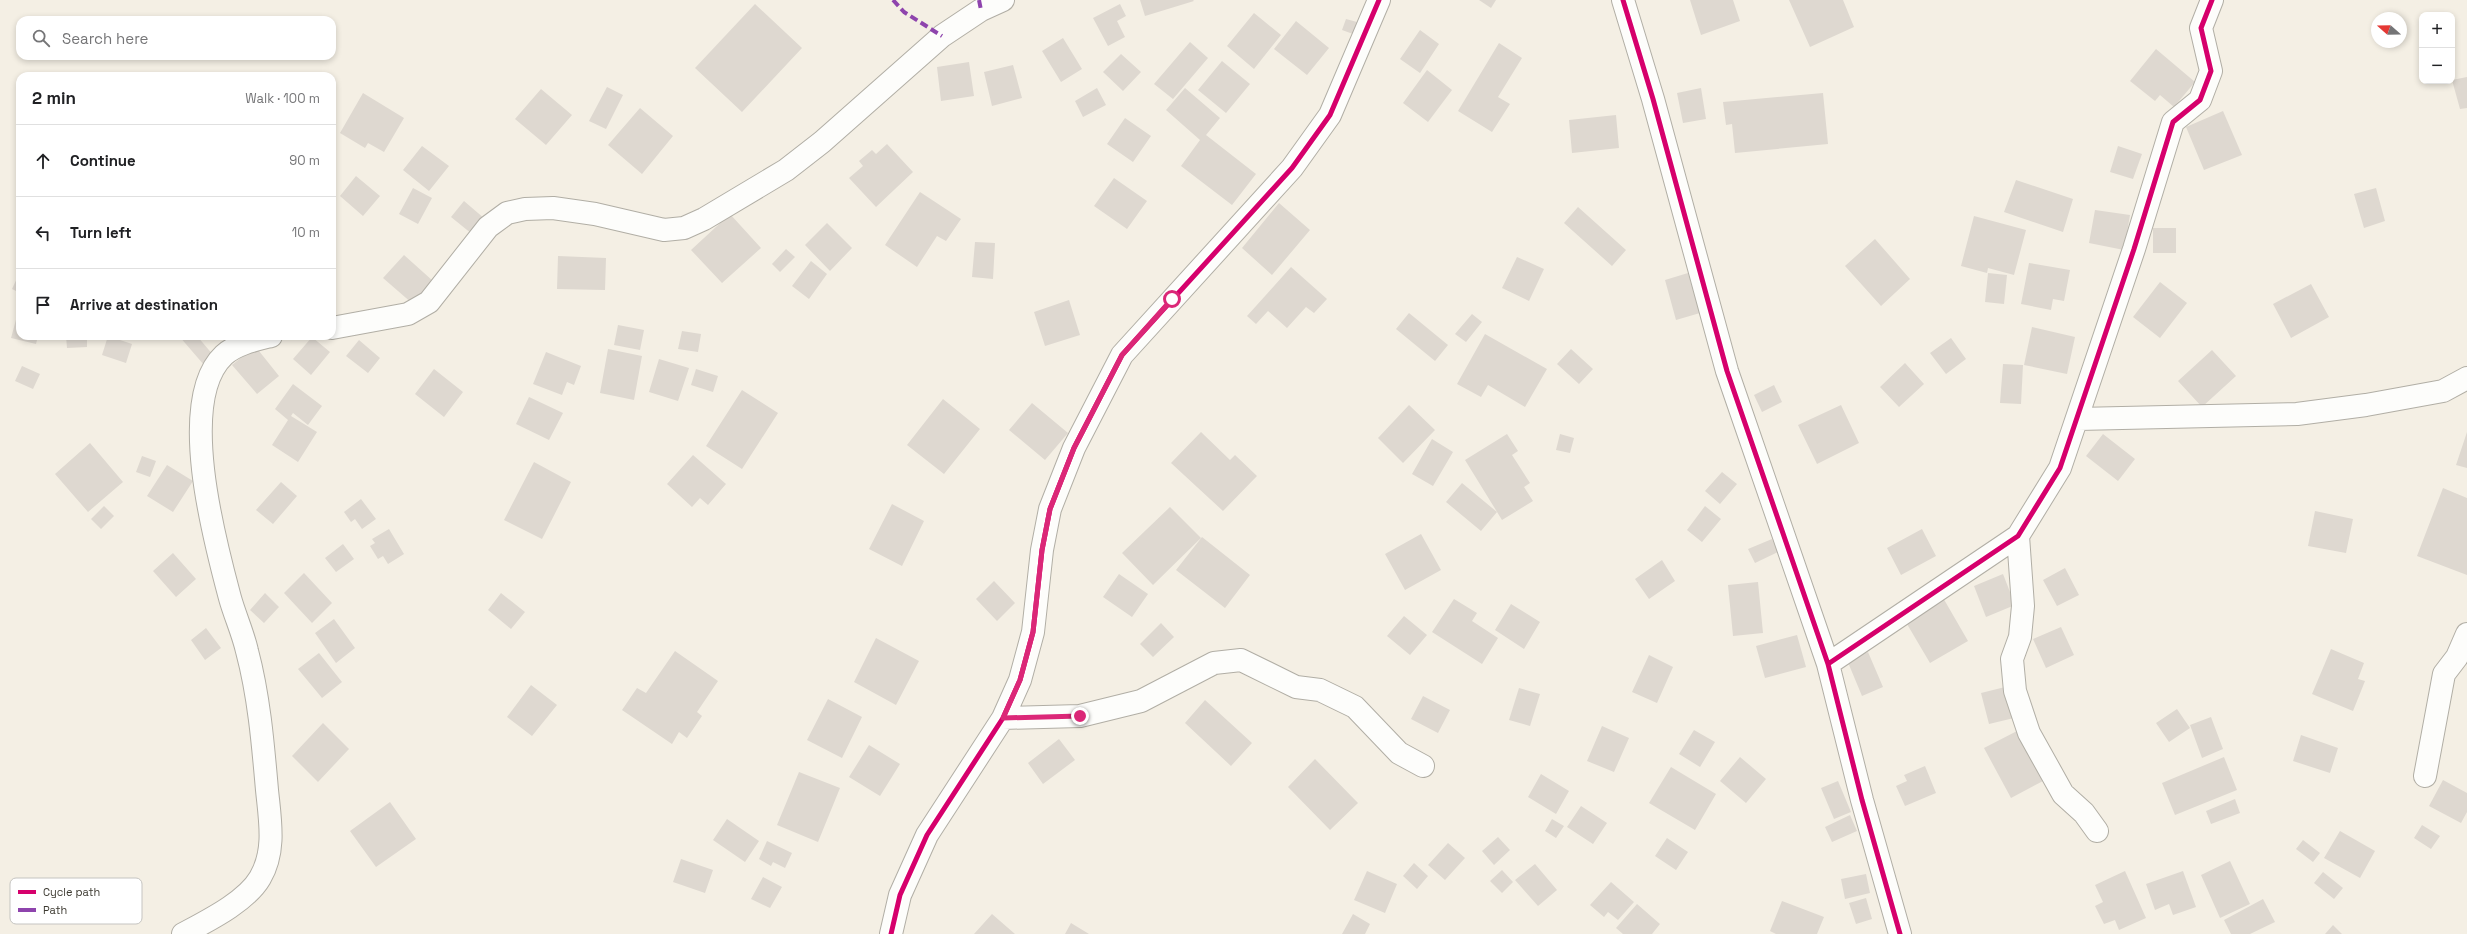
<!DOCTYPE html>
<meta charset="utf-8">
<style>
body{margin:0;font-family:"Space Grotesk",sans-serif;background:#f2f2f2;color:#202124}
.controls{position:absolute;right:12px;top:12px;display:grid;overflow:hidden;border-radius:8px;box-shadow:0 2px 6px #0003}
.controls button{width:36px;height:36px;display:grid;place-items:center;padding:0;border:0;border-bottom:1px solid #e0e0e0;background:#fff;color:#202124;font:20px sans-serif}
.compass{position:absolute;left:2371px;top:12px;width:36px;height:36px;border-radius:50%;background:#fff;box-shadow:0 2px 6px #0003;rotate:290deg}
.stop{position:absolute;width:12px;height:12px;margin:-9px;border:3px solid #db2777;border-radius:50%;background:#fff}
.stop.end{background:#db2777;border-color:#fff;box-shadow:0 1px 4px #0008}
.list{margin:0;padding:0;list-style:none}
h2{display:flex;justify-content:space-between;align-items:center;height:52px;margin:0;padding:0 16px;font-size:17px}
h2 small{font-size:13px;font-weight:400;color:#757577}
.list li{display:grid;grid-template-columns:26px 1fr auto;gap:12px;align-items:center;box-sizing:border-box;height:72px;padding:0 16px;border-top:1px solid #e0e0e0}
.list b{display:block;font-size:15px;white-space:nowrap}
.list em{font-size:13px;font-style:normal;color:#757577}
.icon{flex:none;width:22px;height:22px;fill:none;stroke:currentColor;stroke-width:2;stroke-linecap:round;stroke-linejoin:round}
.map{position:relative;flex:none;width:2467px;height:934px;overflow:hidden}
.search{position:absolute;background:#fff;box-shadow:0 2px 6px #0003;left:16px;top:16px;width:320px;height:44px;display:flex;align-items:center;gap:10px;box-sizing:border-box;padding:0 14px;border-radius:12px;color:#757577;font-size:15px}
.panel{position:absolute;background:#fff;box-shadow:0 2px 6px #0003;left:16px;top:72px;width:320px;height:268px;border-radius:12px}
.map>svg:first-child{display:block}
</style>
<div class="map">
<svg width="2467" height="934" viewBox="0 0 2467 934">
<rect width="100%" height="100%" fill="#f4efe4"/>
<!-- building -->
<path fill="#ded8d0" d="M1140 0H1193L1194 1 1145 16Z
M1479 0H1496L1491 8Z
M1690 0H1733L1740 21 1701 35Z
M1789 0H1843L1854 27 1810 47Z
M755 4 802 48 742 112 695 68Z
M1120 4 1126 16 1117 21 1125 37 1108 46 1093 18Z
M1254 13 1281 35 1254 69 1227 46Z
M1346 19 1357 22 1353 34 1342 30Z
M1296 21 1329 48 1307 75 1274 49Z
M1420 30 1439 44 1420 73 1400 59Z
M1063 38 1082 69 1061 82 1042 51Z
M1190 42 1208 58 1173 99 1154 84Z
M1499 43 1522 58 1498 97 1510 104 1492 132 1458 111Z
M2156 49 2195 82 2174 107 2160 95 2155 101 2130 81Z
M1121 54 1141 72 1123 91 1103 72Z
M1222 61 1250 84 1226 113 1198 90Z
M969 62 974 96 941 101 937 67Z
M1013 65 1022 98 992 106 984 72Z
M1427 70 1452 90 1428 122 1403 103Z
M2467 77V108L2460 109 2452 80Z
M607 87 623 95 606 129 589 121Z
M1097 88 1106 105 1083 117 1075 101Z
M1185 88 1220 118 1206 135 1256 174 1232 205 1181 166 1200 140 1166 110Z
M1701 88 1706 119 1683 123 1677 93Z
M541 89 572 115 546 145 515 119Z
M363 93 404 118 384 152 368 143 365 148 340 133Z
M1823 93 1828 144 1735 153 1732 124 1726 125 1723 102Z
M640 108 673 136 642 174 608 145Z
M2223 111 2242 155 2204 170 2186 127Z
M1616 115 1619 148 1572 153 1569 120Z
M1125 118 1151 136 1133 162 1107 144Z
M887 144 913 172 876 207 849 178 863 166 859 161 872 150 876 154Z
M422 146 449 166 429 191 403 170Z
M2118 146 2142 154 2133 179 2110 172Z
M356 176 380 196 363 216 340 196Z
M1114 178 1147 201 1127 229 1094 206Z
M2016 180 2073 199 2063 232 2004 212Z
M413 188 432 198 418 224 399 214Z
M2376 188 2385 221 2364 228 2354 194Z
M920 192 961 219 946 241 937 236 917 267 885 245Z
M464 201 485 219 472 234 451 217Z
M1279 203 1310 230 1272 275 1242 248Z
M1578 207 1626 250 1612 266 1564 223Z
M2095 210 2130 215 2124 250 2089 243Z
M730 214 761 248 722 283 691 250Z
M1974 216 2026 230 2014 275 1988 268 1987 273 1961 266Z
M827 223 852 248 830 271 805 245Z
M2153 228H2176V253H2153Z
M1875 239 1910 279 1881 306 1845 266Z
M975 242 995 243 993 279 972 277Z
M786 249 795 257 780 272 772 264Z
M404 255 433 281 413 304 383 278Z
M558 256 606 258 605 290 557 289Z
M1517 257 1544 269 1529 301 1502 288Z
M811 261 827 274 809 299 792 286Z
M2029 263 2070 270 2064 301 2053 299 2051 310 2021 304Z
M1291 267 1327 299 1314 313 1306 307 1287 328 1268 311 1256 324 1247 316Z
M20 272V293L12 289Z
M1688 273 1700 313 1676 320 1665 280Z
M1988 273 2007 275 2004 304 1985 302Z
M2160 282 2187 303 2160 338 2133 317Z
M2311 284 2329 317 2291 338 2273 304Z
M1069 300 1080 335 1045 346 1034 312Z
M1409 313 1448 345 1435 361 1396 329Z
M1472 314 1482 322 1466 342 1455 334Z
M17 316 20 317V336H38L36 344 11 338Z
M618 325 644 330 640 350 614 345Z
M2032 327 2075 337 2067 374 2024 365Z
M682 331 701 334 698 352 678 349Z
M1485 334 1547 369 1525 407 1488 385 1481 397 1457 384Z
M66 336H87V347L67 348Z
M108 336 132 344 126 363 102 355Z
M179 336H197L214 356 204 365Z
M312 337 330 352 311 375 293 359Z
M1951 338 1966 359 1946 374 1930 353Z
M359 340 380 358 368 373 346 356Z
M255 346 279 376 257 394 232 365Z
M608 349 642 356 634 400 600 393Z
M1571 349 1593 369 1579 384 1557 364Z
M2212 350 2236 376 2202 407 2178 381Z
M546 352 581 366 574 385 567 382 562 395 533 384Z
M659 359 689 368 678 401 649 392Z
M1905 363 1924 384 1899 407 1880 387Z
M2003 364 2023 365 2021 404 2000 403Z
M22 366 40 374 33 389 15 381Z
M434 369 463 392 444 417 415 394Z
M696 369 718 376 713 392 691 385Z
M293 384 322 406 308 425 293 413 291 416 317 432 298 462 272 445 288 420 275 409Z
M1774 385 1782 402 1762 412 1754 395Z
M742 390 778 413 742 469 706 446Z
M529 397 563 413 549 440 516 424Z
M943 399 980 429 944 474 907 445Z
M1032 403 1068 433 1045 460 1009 430Z
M1409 405 1435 430 1403 463 1378 438Z
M1841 405 1859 443 1817 464 1798 425Z
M1201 432 1230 460 1235 455 1257 476 1223 511 1171 463Z
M2467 432V468L2456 465Z
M1507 434 1518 451 1512 455 1530 483 1524 487 1533 501 1502 520 1465 460Z
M1560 434 1574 438 1570 453 1556 450Z
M2103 434 2135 459 2118 481 2086 456Z
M1432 439 1453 452 1433 486 1412 474Z
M90 443 123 482 88 512 55 474Z
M693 455 726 484 708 505 700 498 692 507 667 484Z
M142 456 156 461 150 477 136 472Z
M534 462 571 482 542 539 504 520Z
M167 465 193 481 173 512 147 496Z
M1722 472 1737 484 1720 504 1705 491Z
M281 482 297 496 273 524 256 510Z
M1462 483 1497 512 1481 531 1446 502Z
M2443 488 2467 498V575L2417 556Z
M361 499 376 519 362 529 355 519 351 522 344 512Z
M892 504 924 521 902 566 869 549Z
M104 506 114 516 101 529 91 519Z
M1705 506 1721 519 1702 542 1687 530Z
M1170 507 1201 538 1153 585 1122 553Z
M2315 511 2353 519 2346 553 2308 546Z
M389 529 404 554 388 564 383 556 378 559 370 546 375 543 372 539Z
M1922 529 1936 556 1901 575 1887 548Z
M1421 534 1441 570 1405 590 1385 554Z
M1202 537 1250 575 1225 608 1176 570Z
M1772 539 1778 552 1755 563 1748 549Z
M343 544 354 559 336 572 325 558Z
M173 553 196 579 176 597 153 571Z
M1662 560 1675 581 1649 599 1635 579Z
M2065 568 2079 595 2057 606 2043 580Z
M304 573 332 603 312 623 284 593Z
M1119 574 1148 594 1132 617 1103 597Z
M2003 574 2015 605 1986 617 1974 586Z
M994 581 1015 603 997 621 976 599Z
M1758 582 1763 633 1733 636 1728 585Z
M265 593 279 607 264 623 250 610Z
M501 593 525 612 511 629 488 610Z
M1942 596 1968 641 1930 663 1904 619Z
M1454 599 1477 613 1472 621 1498 638 1482 664 1432 632Z
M1511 604 1540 622 1524 649 1495 630Z
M1404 616 1427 635 1410 655 1387 636Z
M334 619 355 648 336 663 315 633Z
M1161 623 1174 637 1153 657 1140 644Z
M2061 627 2074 655 2046 668 2033 639Z
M206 628 221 648 205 660 191 640Z
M1797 635 1806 667 1765 678 1756 646Z
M876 638 919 661 896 705 854 682Z
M2331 649 2364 663 2358 679 2365 681 2353 711 2312 694Z
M675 651 718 681 697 712 702 716 687 738 679 732 672 744 622 710 637 688 646 693Z
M1868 652 1883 687 1862 696 1847 660Z
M319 653 342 682 322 698 298 669Z
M1649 655 1673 667 1657 703 1632 692Z
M531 685 557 705 532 736 507 717Z
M2005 687 2014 718 1989 724 1981 693Z
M1519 688 1540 694 1530 726 1509 720Z
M1423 696 1450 710 1438 733 1411 719Z
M828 699 862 717 842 758 807 740Z
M1205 700 1252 743 1231 766 1185 723Z
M2177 709 2190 728 2169 742 2156 723Z
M2211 717 2223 749 2202 758 2190 725Z
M323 723 349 749 318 782 292 756Z
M1602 726 1629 738 1614 772 1587 761Z
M1694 730 1715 742 1700 767 1679 754Z
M2017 731 2043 781 2011 798 1984 748Z
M2301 735 2338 748 2330 773 2293 761Z
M1059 739 1075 760 1043 784 1028 763Z
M869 745 900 764 880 796 849 777Z
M1740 757 1766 779 1746 803 1720 781Z
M2224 757 2237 790 2175 815 2162 783Z
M1315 759 1358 803 1330 830 1288 787Z
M1925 766 1936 793 1905 806 1896 786 1907 781 1904 775Z
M1671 767 1716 794 1695 830 1649 803Z
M799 772 840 788 818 842 777 825Z
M1541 774 1569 791 1556 814 1528 797Z
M2443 780 2467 793V812L2461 823 2429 806Z
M1838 781 1851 812 1834 819 1821 788Z
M2235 799 2240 813 2211 824 2206 811Z
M390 802 416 839 376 867 350 831Z
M1581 806 1607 823 1593 844 1567 827Z
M1850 815 1857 831 1832 842 1825 827Z
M727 819 759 841 745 862 713 840Z
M1552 819 1564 826 1556 838 1545 831Z
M2422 825 2440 836 2431 849 2414 838Z
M2340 831 2375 851 2360 878 2324 858Z
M1498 837 1510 850 1494 865 1482 851Z
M1667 838 1688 852 1676 870 1655 856Z
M2303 840 2320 853 2313 862 2296 849Z
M767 841 792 853 785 868 773 862 771 866 759 859Z
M1448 843 1465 858 1445 880 1428 865Z
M681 859 713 870 705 893 673 882Z
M2230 861 2250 904 2220 918 2201 875Z
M1414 863 1428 876 1417 889 1403 876Z
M1535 864 1557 890 1538 906 1515 880Z
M1502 870 1513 882 1502 893 1490 881Z
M1367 871 1397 884 1385 913 1354 900Z
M2125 871 2146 918 2119 930 2115 920 2104 924 2095 906 2103 902 2095 885Z
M2183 871 2196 907 2173 915 2169 904 2155 910 2146 884Z
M2323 872 2343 888 2334 899 2314 883Z
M1866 874 1870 893 1845 899 1841 879Z
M763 877 782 887 770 908 751 899Z
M1611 882 1634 902 1618 920 1608 912 1604 917 1590 905Z
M1866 898 1872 919 1856 924 1849 903Z
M2263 899 2275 922 2250 934H2231L2224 920Z
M1782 901 1824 917 1817 934H1776L1770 931Z
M1637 904 1660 924 1652 934H1623L1616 928Z
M992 914 1015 934H974Z
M1353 914 1370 924 1365 934H1342Z
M1071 923 1089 934H1065Z
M2333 925 2342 934H2325Z"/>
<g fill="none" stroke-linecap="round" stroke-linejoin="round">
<!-- minor casing -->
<g stroke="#b1aea5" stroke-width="24">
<path id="minor" d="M1623 0 1653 99 1727 371 1828 664 1862 800 1900 934
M332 328 408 314 429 302 488 227 507 213 525 209 553 208 595 214 664 230 684 228 704 219 786 170 822 142 942 36 981 10 1003 0
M2078 419 2297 414 2366 405 2443 391 2467 378
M2018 536 2023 606 2020 637 2012 659 2015 691 2029 733 2063 794 2084 813 2097 831
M1828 664 2018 536 2060 468 2134 249 2173 122 2200 100 2211 71 2201 28 2212 0
M1003 718 1080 716 1141 701 1214 663 1241 660 1296 687 1320 690 1355 707 1399 753 1423 766
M2425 776 2444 674 2457 657 2467 634
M183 934C207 921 246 902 260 878 276 851 270 820 267 790 263 744 259 696 247 651 243 633 235 616 230 598 215 542 176 400 224 355 236 344 255 340 271 336
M891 934 900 895 927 835 1003 718 1020 680 1033 632 1042 550 1050 509 1074 448 1122 355 1292 168 1330 115 1379 0"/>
</g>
<!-- minor -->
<use href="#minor" stroke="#fdfdfb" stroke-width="22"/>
<!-- quiet -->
<path stroke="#8e44ad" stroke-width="4" stroke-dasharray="8 4" stroke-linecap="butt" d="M893 0 904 12 942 36
M979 0 981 10"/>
<!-- cycleway casing -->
<g stroke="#fff" stroke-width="8">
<path id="cycleway" d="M1623 0 1653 99 1727 371 1828 664 1862 800 1900 934
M1828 664 2018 536 2060 468 2134 249 2173 122 2200 100 2211 71 2201 28 2212 0
M891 934 900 895 927 835 1003 718 1020 680 1033 632 1042 550 1050 509 1074 448 1122 355 1292 168 1330 115 1379 0"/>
</g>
<!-- cycleway -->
<use href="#cycleway" stroke="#d6006c" stroke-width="5"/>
</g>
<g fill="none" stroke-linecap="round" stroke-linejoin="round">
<!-- route -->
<path stroke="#db2777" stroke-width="5" d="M1080 716 1003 718 1020 680 1033 632 1042 550 1050 509 1074 448 1122 355 1172 299"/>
</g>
<!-- legend -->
<rect x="10" y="878" width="132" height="46" rx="6" fill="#fff" stroke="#c5c4c1" stroke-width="1"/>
<rect x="18" y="890" width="18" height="4" fill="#d6006c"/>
<rect x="18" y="908" width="18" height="4" fill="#8e44ad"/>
<g font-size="11" fill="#3d3a31">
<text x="43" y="896">Cycle path</text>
<text x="43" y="914">Path</text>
</g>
</svg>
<div class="controls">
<button>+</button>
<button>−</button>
</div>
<svg class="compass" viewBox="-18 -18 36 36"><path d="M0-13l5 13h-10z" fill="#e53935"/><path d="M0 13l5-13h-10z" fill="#757577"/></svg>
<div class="stop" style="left:1172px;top:299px"></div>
<div class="stop end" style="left:1080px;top:716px"></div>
<div class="search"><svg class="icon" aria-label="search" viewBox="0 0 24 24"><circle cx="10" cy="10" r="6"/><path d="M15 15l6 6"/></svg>Search here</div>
<section class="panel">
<h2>2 min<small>Walk · 100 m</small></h2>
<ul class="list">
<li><svg class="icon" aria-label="ahead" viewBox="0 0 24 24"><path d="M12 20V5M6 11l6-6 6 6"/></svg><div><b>Continue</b></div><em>90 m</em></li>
<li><svg class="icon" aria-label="left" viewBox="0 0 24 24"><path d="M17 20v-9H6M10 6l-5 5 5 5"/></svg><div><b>Turn left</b></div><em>10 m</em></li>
<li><svg class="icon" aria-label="arrive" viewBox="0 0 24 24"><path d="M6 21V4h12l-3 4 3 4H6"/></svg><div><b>Arrive at destination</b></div></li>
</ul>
</section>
</div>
